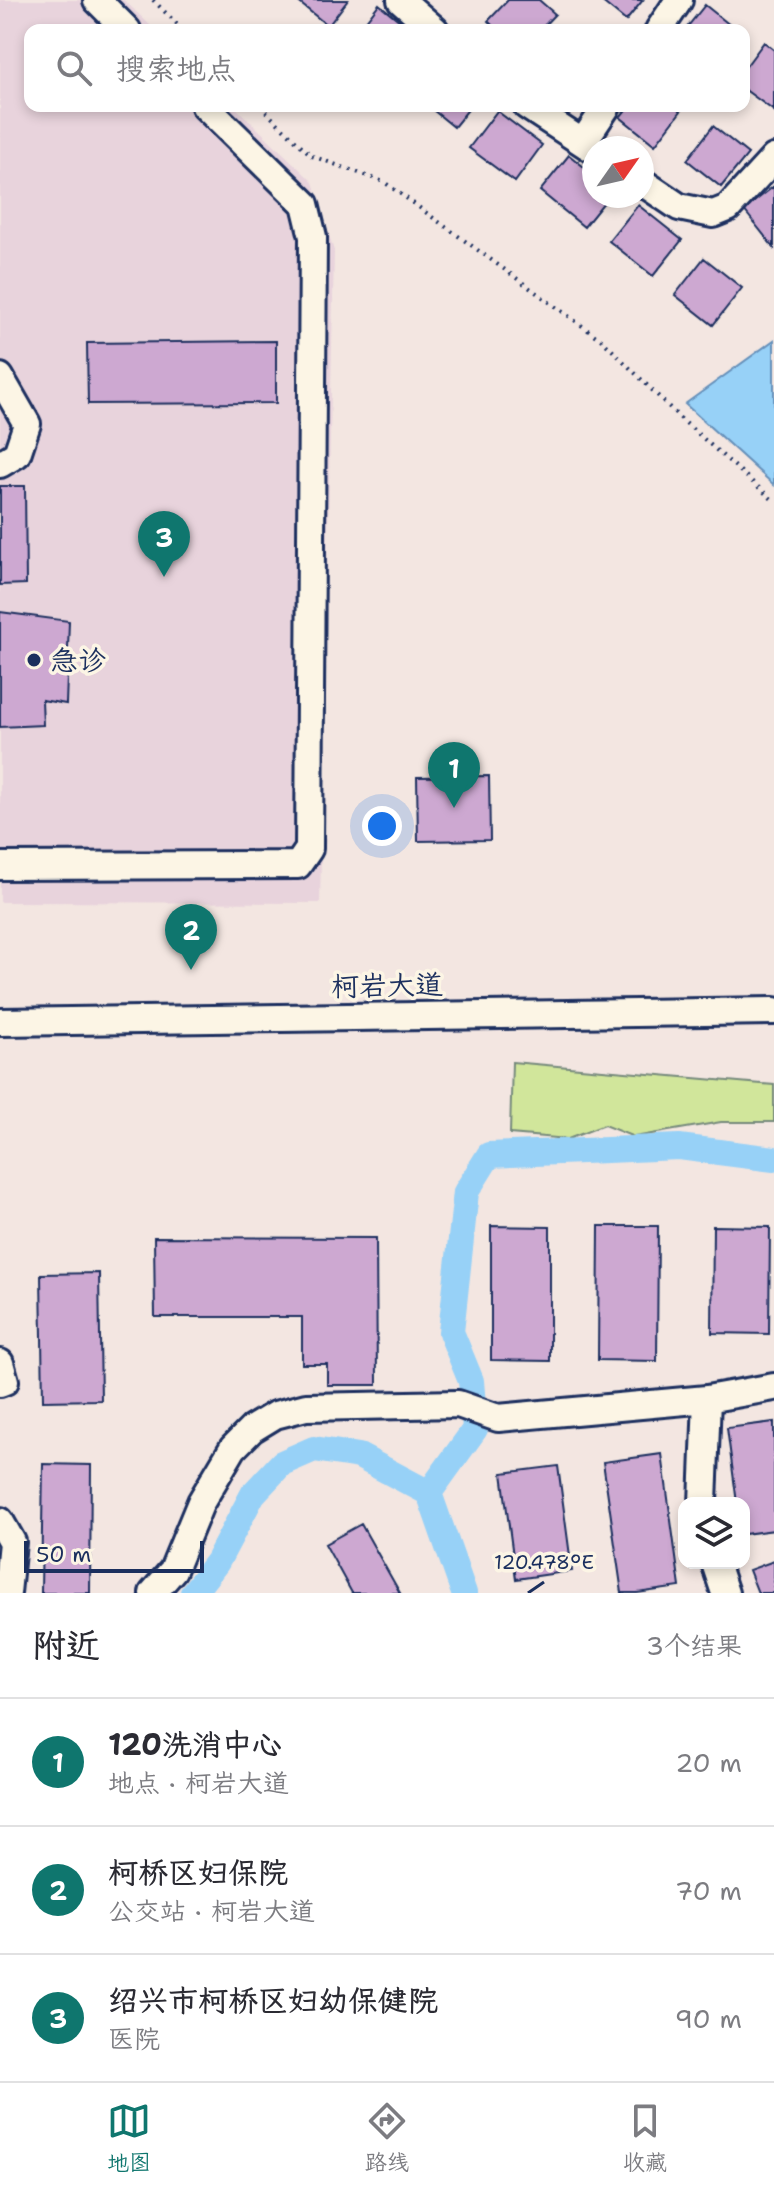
<!DOCTYPE html>
<html lang="zh">
<meta charset="utf-8">
<style>
body{margin:0;font-family:"Shantell Sans","LXGW WenKai TC",sans-serif;background:#f2f2f3;color:#2b2b33}
.controls{position:absolute;right:24px;bottom:24px;display:grid;overflow:hidden;border-radius:16px;box-shadow:0 4px 12px #0003}
.controls button{width:72px;height:72px;display:grid;place-items:center;padding:0;border:0;border-bottom:2px solid #e1e1e2;background:#fff;color:#2b2b33;font:40px sans-serif}
.compass{position:absolute;left:582px;top:136px;width:72px;height:72px;border-radius:50%;background:#fff;box-shadow:0 4px 12px #0003;rotate:56deg}
.scale{position:absolute;left:24px;bottom:20px;width:180px;box-sizing:border-box;padding-left:8px;border:4px solid #1b2f5e;border-top:0;font-size:22px;line-height:28px;white-space:nowrap;color:#1b2f5e;-webkit-text-stroke:6px #fcf5e5;paint-order:stroke}
.you{position:absolute;left:382px;top:826px;width:28px;height:28px;margin:-20px;border:6px solid #fff;border-radius:50%;background:#1a73e8;box-shadow:0 0 0 12px #1a73e833}
.badge{display:grid;place-items:center;width:52px;height:52px;border-radius:50%;background:#0f766e;color:#fff;font-size:26px;font-weight:700}
.pin{position:absolute;translate:-50% -66px;filter:drop-shadow(0 2px 4px #0008)}
.pin::after{content:'';position:absolute;top:42px;width:28px;height:24px;background:inherit;clip-path:polygon(0 0,100% 0,50% 100%)}
.list{margin:0;padding:0;list-style:none}
h2{display:flex;justify-content:space-between;align-items:center;height:104px;margin:0;padding:0 32px;font-size:34px}
h2 small{font-size:26px;font-weight:400;color:#7c7c81}
.list li{display:grid;grid-template-columns:52px 1fr auto;gap:24px;align-items:center;box-sizing:border-box;height:128px;padding:0 32px;border-top:2px solid #e1e1e2}
.list b{display:block;font-size:30px;white-space:nowrap}
.list p{margin:0;font-size:26px;white-space:nowrap;color:#7c7c81}
.list em{font-size:26px;font-style:normal;color:#7c7c81}
.icon{flex:none;width:44px;height:44px;fill:none;stroke:currentColor;stroke-width:2;stroke-linecap:round;stroke-linejoin:round}
.map{position:relative;flex:none;width:774px;height:1593px;overflow:hidden}
.search{position:absolute;background:#fff;box-shadow:0 4px 12px #0003;left:24px;right:24px;top:24px;height:88px;display:flex;align-items:center;gap:20px;box-sizing:border-box;padding:0 28px;border-radius:16px;color:#7c7c81;font-size:30px}
.sheet{height:488px;background:#fff}
nav{display:flex;justify-content:space-around;align-items:center;box-sizing:border-box;height:112px;border-top:2px solid #e1e1e2;background:#fff;font-size:22px;color:#7c7c81}
nav a{display:grid;justify-items:center;gap:4px}
nav .on{color:#0f766e}
.map>svg:first-child{display:block}
</style>
<div class="map">
<svg width="774" height="1593" viewBox="0 0 774 1593">
<rect width="100%" height="100%" fill="#f3e6e1"/>
<filter id="ink" filterUnits="userSpaceOnUse"><feTurbulence type="fractalNoise" baseFrequency=".0125" numOctaves="2"/><feDisplacementMap in="SourceGraphic" scale="16" xChannelSelector="R" yChannelSelector="G"/><feConvolveMatrix kernelMatrix="1 2 1 2 8 2 1 2 1" color-interpolation-filters="sRGB"/></filter>
<g filter="url(#ink)">
<!-- built -->
<path fill="#e8d3dc" d="M0 0H124L155 30H30V106H234L313 182 334 251 320 903 0 902Z"/>
<!-- green -->
<path fill="#d1e69b" stroke="#768a7c" stroke-width="2" d="M512 1062 774 1085V1122H721L634 1137 604 1125 568 1139 510 1134Z"/>
<!-- water -->
<path fill="#97d1f7" stroke="#6590ba" stroke-width="2" d="M774 340V485L685 404Z"/>
<g fill="none" stroke-linecap="round" stroke-linejoin="round">
<!-- canal -->
<path stroke="#97d1f7" stroke-width="26" d="M429 1493 475 1429 471 1381 451 1332 466 1192 489 1155 679 1147 774 1159
M193 1593 217 1562 253 1494 282 1463 314 1449 359 1456 429 1493 464 1593"/>
</g>
<!-- building -->
<path fill="#cda8d1" stroke="#1b2f5e" stroke-width="2" d="M296 0H348L328 26Z
M508 0H539L555 14 540 30H497L488 21Z
M600 0H643L626 21Z
M379 4 411 30H359Z
M705 5 736 30H685Z
M764 42 774 50V111L744 89V69Z
M428 106H471L454 127Z
M629 106H674L681 111 655 145 620 117Z
M497 111 542 145 515 182 469 148Z
M713 126 748 154 721 187 687 160Z
M569 155 594 175V196H609L584 227 540 191Z
M774 186V248L744 210Z
M638 205 682 240 653 276 609 241Z
M704 258 742 288 713 325 675 295Z
M276 341V403L88 404 87 343Z
M0 486H25L26 584 0 585Z
M0 612 69 621 66 704 42 700 43 725 0 727Z
M489 776 490 840 418 841 417 777Z
M491 1226 550 1227V1361L491 1360Z
M599 1226H658L657 1361 598 1360Z
M713 1226 770 1227 769 1334 712 1333Z
M154 1237 376 1238 377 1385H327V1364H302V1317H155Z
M99 1273 101 1400 43 1401 41 1274Z
M774 1422V1530L744 1534V1503H737L727 1428Z
M662 1454 680 1587 637 1593H622L603 1462Z
M43 1464 91 1465 90 1593H41Z
M558 1466 572 1571 516 1579 502 1473Z
M361 1524 400 1593H352L325 1544Z
M774 1561V1593H758L749 1570Z"/>
<g fill="none" stroke-linecap="round" stroke-linejoin="round">
<!-- minor casing -->
<g stroke="#1b2f5e" stroke-width="32">
<path id="minor" d="M97 0 127 30
M401 0 435 30
M659 30 679 0
M527 106 594 150
M583 142 607 106
M642 182 679 207 713 214 728 208 774 158
M0 377 27 424 17 454 0 464
M0 866 298 865 309 849 313 237 305 204 205 106
M0 1022 774 1011
M0 1363 5 1381 0 1383
M703 1503 707 1399
M0 1521 12 1542 7 1593
M715 1563 725 1593
M153 1593 173 1570 201 1502 233 1448 252 1429 275 1415 306 1407 458 1404 498 1418 707 1399 774 1387"/>
</g>
<!-- path -->
<path stroke="#1b2f5e" stroke-width="4" stroke-dasharray="2 6" stroke-linecap="butt" d="M153 0 183 30
M260 106 312 156 384 182 603 341 680 418 774 501"/>
<!-- minor -->
<use href="#minor" stroke="#fcf5e5" stroke-width="26"/>
</g>
</g>
<!-- ticks -->
<path fill="none" stroke="#1b2f5e" stroke-width="3" d="M528 1593 544 1582"/>
<!-- markers -->
<circle fill="#1b2f5e" stroke="#fcf5e5" stroke-width="3" cx="34" cy="660" r="8"/>
<g text-anchor="middle" stroke-width="7" stroke-linejoin="round" paint-order="stroke">
<!-- poi labels -->
<g font-size="28" fill="#1b2f5e" stroke="#fcf5e5" text-anchor="start">
<text x="50" y="670">急诊</text>
</g>
<!-- street labels -->
<g font-size="28" fill="#1b2f5e" stroke="#fcf5e5">
<text transform="translate(387 985) rotate(-1)" y="10">柯岩大道</text>
</g>
</g>
<g font-size="20" text-anchor="middle" fill="#1b2f5e" stroke="#fcf5e5" stroke-width="7" stroke-linejoin="round" paint-order="stroke">
<text x="544" y="1569">120.478°E</text>
</g>
</svg>
<div class="controls">
<button><svg class="icon" aria-label="layers" viewBox="0 0 24 24"><path d="M12 4l9 5-9 5-9-5zM3 14l9 5 9-5"/></svg></button>
</div>
<svg class="compass" viewBox="-18 -18 36 36"><path d="M0-13l5 13h-10z" fill="#e53935"/><path d="M0 13l5-13h-10z" fill="#7c7c81"/></svg>
<div class="scale">50 m</div>
<div class="you"></div>
<div class="pin badge" style="left:454px;top:808px">1</div>
<div class="pin badge" style="left:191px;top:970px">2</div>
<div class="pin badge" style="left:164px;top:577px">3</div>
<div class="search"><svg class="icon" aria-label="search" viewBox="0 0 24 24"><circle cx="10" cy="10" r="6"/><path d="M15 15l6 6"/></svg>搜索地点</div>
</div>
<section class="sheet">
<h2>附近<small>3个结果</small></h2>
<ul class="list">
<li><span class="badge">1</span><div><b>120洗消中心</b><p>地点 · 柯岩大道</p></div><em>20 m</em></li>
<li><span class="badge">2</span><div><b>柯桥区妇保院</b><p>公交站 · 柯岩大道</p></div><em>70 m</em></li>
<li><span class="badge">3</span><div><b>绍兴市柯桥区妇幼保健院</b><p>医院</p></div><em>90 m</em></li>
</ul>
</section>
<nav>
<a class="on"><svg class="icon" aria-label="map" viewBox="0 0 24 24"><path d="M3 6l6-2 6 2 6-2v14l-6 2-6-2-6 2zM9 4v14M15 6v14"/></svg>地图</a>
<a><svg class="icon" aria-label="directions" viewBox="0 0 24 24"><path d="M12 3l9 9-9 9-9-9zM9 14v-3h6M13 9l2 2-2 2"/></svg>路线</a>
<a><svg class="icon" aria-label="saved" viewBox="0 0 24 24"><path d="M7 4h10v16l-5-4-5 4z"/></svg>收藏</a>
</nav>
